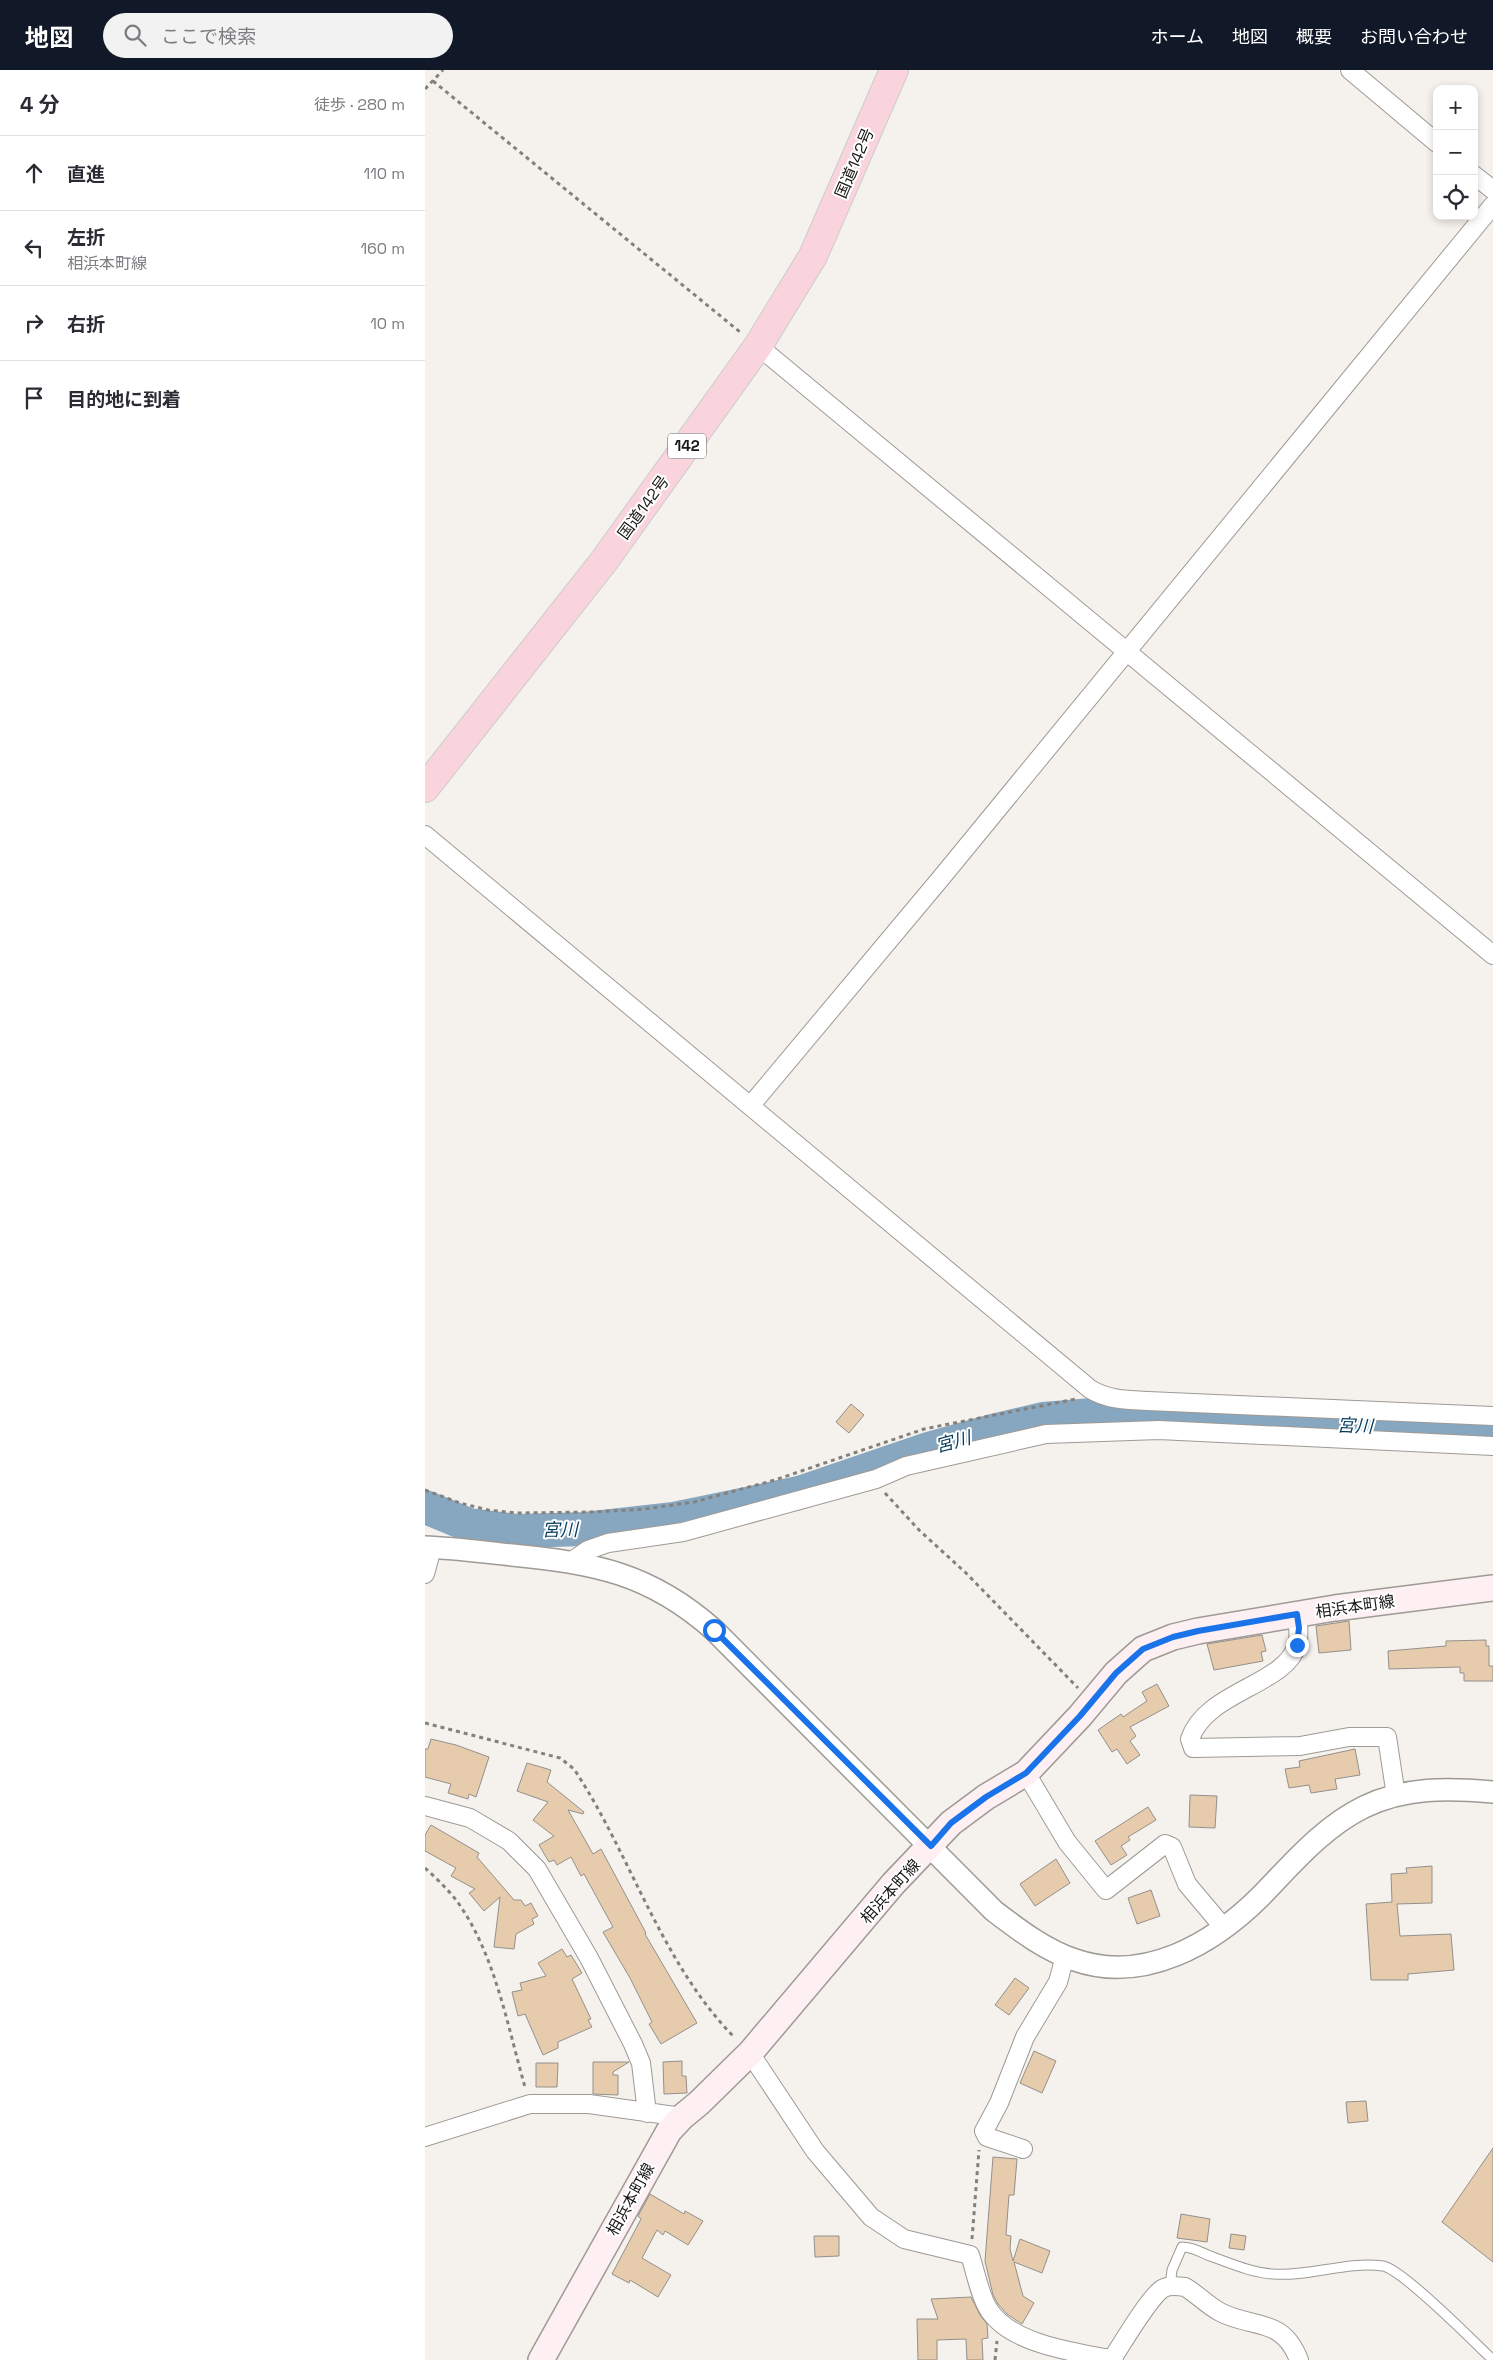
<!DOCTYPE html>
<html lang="ja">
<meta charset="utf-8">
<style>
body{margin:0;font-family:"Space Grotesk","Noto Sans JP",sans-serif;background:#f2f2f3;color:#2b2b33}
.controls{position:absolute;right:15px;top:15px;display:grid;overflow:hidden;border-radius:10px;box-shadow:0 2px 8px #0003}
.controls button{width:45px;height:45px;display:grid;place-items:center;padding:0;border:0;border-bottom:1px solid #e1e1e2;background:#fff;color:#2b2b33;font:25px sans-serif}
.stop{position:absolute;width:15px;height:15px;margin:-11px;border:4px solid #1a73e8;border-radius:50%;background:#fff}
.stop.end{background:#1a73e8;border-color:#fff;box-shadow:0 1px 5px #0008}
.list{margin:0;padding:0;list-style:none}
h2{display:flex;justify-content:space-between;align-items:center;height:65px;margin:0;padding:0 20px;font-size:21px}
h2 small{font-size:16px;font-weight:400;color:#7c7c81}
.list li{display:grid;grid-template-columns:32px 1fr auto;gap:15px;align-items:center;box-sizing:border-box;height:75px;padding:0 20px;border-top:1px solid #e1e1e2}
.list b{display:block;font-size:19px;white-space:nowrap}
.list p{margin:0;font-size:16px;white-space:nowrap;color:#7c7c81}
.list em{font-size:16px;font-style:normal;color:#7c7c81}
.icon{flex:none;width:28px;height:28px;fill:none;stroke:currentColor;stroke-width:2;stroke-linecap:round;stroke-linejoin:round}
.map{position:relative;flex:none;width:1068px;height:2290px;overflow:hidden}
header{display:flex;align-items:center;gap:30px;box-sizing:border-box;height:70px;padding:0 25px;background:#111827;color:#fff}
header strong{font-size:24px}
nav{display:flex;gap:28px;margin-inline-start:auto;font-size:18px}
.search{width:350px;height:45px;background:#f2f2f3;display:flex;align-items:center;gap:12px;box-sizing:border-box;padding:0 18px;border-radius:28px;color:#7c7c81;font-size:19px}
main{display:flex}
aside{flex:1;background:#fff}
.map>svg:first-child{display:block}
</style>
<header>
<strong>地図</strong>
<div class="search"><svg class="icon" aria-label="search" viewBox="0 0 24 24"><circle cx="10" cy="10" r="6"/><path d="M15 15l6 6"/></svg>ここで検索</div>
<nav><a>ホーム</a><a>地図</a><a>概要</a><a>お問い合わせ</a></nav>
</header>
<main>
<aside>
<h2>4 分<small>徒歩 · 280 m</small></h2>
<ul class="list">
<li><svg class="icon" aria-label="ahead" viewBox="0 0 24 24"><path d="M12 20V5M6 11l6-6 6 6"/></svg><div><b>直進</b></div><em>110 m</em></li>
<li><svg class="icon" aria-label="left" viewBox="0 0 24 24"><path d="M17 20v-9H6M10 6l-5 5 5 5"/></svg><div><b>左折</b><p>相浜本町線</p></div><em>160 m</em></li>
<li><svg class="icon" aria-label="right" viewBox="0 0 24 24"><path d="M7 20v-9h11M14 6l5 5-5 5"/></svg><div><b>右折</b></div><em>10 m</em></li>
<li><svg class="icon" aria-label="arrive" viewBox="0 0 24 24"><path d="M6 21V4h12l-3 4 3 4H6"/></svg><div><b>目的地に到着</b></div></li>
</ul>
</aside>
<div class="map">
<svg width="1068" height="2290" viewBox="0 0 1068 2290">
<rect width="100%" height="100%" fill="#f5f1ec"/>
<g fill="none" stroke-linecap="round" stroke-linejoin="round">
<!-- river -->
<path stroke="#87a7c0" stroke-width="34" d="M0 1437 44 1455 93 1461 160 1459 249 1449 374 1423 503 1379 567 1361 618 1349 668 1345 813 1349 1068 1362"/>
</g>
<!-- building -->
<path fill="#e6cbad" stroke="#94908b" d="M426 1334 439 1345 424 1363 411 1352Z
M924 1551 926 1580 894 1583 891 1556Z
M837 1565 841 1581 836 1582 838 1591 789 1600 782 1574Z
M1061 1570V1576H1064V1596H1068V1611H1039V1603H1035V1597L964 1599 963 1581 1021 1576V1571Z
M732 1614 744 1636 705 1657 711 1666 705 1671 715 1685 702 1694 692 1679 687 1682 673 1660 696 1644 698 1647 722 1631 717 1622Z
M6 1669 31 1675 64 1687 51 1727 44 1724 43 1729 23 1723 26 1714 0 1707V1679H3Z
M930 1679 935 1705 910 1709 912 1719 886 1723 884 1715 864 1718 860 1699 875 1697 874 1691Z
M102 1693 126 1700 122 1712 159 1742 158 1744 143 1740 168 1784 176 1779 221 1863 220 1864 272 1953 236 1974 224 1954 227 1952 205 1908 178 1862 188 1857 159 1804 156 1806 146 1787 132 1795 129 1790 124 1792 114 1775 129 1766 108 1750 123 1732 92 1721Z
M765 1725 792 1726 790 1758 764 1757Z
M723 1737 731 1750 703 1767 705 1770 696 1776 702 1785 686 1795 670 1771Z
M6 1755 54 1783 52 1787 89 1830H96L100 1836 106 1833 113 1846 107 1849 109 1854 91 1864 89 1879 69 1877 75 1827 59 1841 44 1823 50 1819 26 1806 31 1798 0 1781V1765Z
M631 1789 645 1813 610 1836 595 1814Z
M1007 1796V1833L972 1834 975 1866 1026 1864 1029 1900 983 1904V1910H946L941 1834 967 1832 966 1804 982 1803 981 1798Z
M726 1820 735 1846 712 1854 703 1828Z
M137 1879 142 1887 146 1885 157 1903 147 1909 166 1949 163 1950 167 1957 133 1972V1978L118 1985 100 1944 93 1946 87 1922 97 1920 95 1913 121 1906 113 1893Z
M590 1908 604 1918 584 1945 570 1935Z
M609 1981 631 1991 617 2023 595 2013Z
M257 1991V2006H261L262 2023 239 2024 238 1992Z
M168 1992H204L188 2002V2005H193V2025L168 2024Z
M111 1993H133L132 2017H111Z
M941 2031 943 2051 923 2053 921 2032Z
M1068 2078V2192L1017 2152Z
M568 2087 592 2089 589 2125H584L581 2165 586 2166 585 2179 588 2191 595 2169 625 2181 617 2203 589 2192 598 2226 609 2233 597 2254 582 2244 573 2234 568 2225 560 2191Z
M225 2124 259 2144 260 2141 278 2151 263 2175 240 2161 238 2165 232 2160 217 2188 246 2205 233 2227 205 2210 204 2213 187 2204 216 2149 213 2146Z
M756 2144 785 2149 782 2172 752 2168Z
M806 2164 821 2166 819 2180 804 2178Z
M389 2166H414V2186L390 2187Z
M546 2227 555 2245 562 2254 563 2268 557 2269 558 2290H542L541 2269 512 2270V2290H493L492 2249H513L506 2229Z"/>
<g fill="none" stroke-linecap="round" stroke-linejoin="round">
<!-- service casing -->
<g stroke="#9e9a96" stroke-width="11">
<path id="service" d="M745 2217 747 2200 757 2177C768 2177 775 2182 785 2186 805 2193 827 2203 848 2204 884 2207 921 2191 958 2196 977 2199 1049 2272 1068 2290"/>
</g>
<!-- minor casing -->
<g stroke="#9e9a96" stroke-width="20">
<path id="minor" d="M925 0 1012 73
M1049 105 1068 120
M333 276 1068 885
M0 765 665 1319C683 1330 702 1330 723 1331L1068 1346
M326 1035 516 808 1068 135
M147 1491 163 1480 183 1473 258 1462 451 1409 481 1396 621 1364 734 1360 1068 1376
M0 1504 7 1478
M872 1544C873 1554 875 1565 872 1575 861 1615 781 1621 765 1669L768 1678 875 1676 924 1667H962L971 1726
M601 1703 642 1772 681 1820 740 1774 747 1777 762 1814 799 1858
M0 1736 45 1748 84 1771 112 1799 164 1888 208 1974 216 1993 222 2043
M325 1983 390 2081 446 2147 479 2169 545 2185C550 2200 555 2227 564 2240 587 2275 651 2282 689 2290
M0 2067 105 2034H164L257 2047
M598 2079 562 2067 559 2061 574 2033 600 1967 633 1912 640 1886
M687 2289C697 2274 723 2229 737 2219 743 2215 753 2216 760 2217 772 2224 782 2235 795 2242 827 2259 857 2246 874 2290"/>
</g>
<!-- tertiary casing -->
<g stroke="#9e9a96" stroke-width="24">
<path id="tertiary" d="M0 1477C29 1478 58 1482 87 1485 169 1493 225 1503 289 1560L569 1841C594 1860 620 1880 650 1890 719 1914 788 1874 836 1826 867 1794 898 1757 939 1737 980 1717 1023 1718 1068 1722"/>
</g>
<!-- secondary casing -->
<g stroke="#9e9a96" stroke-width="28">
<path id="secondary" d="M116 2290 244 2061 257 2047 274 2033 325 1983 468 1814 526 1753 561 1727 601 1703 655 1646 691 1603 718 1579 748 1567 773 1561 910 1538 1068 1518"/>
</g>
<!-- trunk casing -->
<g stroke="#ccc" stroke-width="30">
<path id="trunk" d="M0 718 179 491 333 276 388 186 469 0"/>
</g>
<!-- path -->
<path stroke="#83817e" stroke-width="3" stroke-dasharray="4 4" stroke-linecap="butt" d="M8 11 315 262
M0 19 18 0
M0 1420 35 1433 63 1440 91 1443 170 1442 219 1439 269 1432 350 1410 499 1359 651 1329
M460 1423 494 1460 541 1503 653 1618
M0 1653 135 1688 149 1699C206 1785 236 1893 310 1968
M0 1798C13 1810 26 1822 36 1837 71 1889 83 1958 100 2017
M547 2169 554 2080
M570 2290 572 2271"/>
<!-- service -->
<use href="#service" stroke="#fff" stroke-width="9"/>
<!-- minor -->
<use href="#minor" stroke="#fff" stroke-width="18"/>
<!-- tertiary -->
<use href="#tertiary" stroke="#fff" stroke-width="21"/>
<!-- secondary -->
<use href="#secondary" stroke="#fdeff2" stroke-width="25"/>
<!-- trunk -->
<use href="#trunk" stroke="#fad4dc" stroke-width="28"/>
</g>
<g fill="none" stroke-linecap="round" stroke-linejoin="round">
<!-- route -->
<path stroke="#1a73e8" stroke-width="6" d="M289 1560 506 1776 526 1753 561 1727 601 1703 655 1646 691 1603 718 1579 748 1567 773 1561 872 1544 874 1558 872 1575"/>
</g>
<g text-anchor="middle" stroke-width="4" stroke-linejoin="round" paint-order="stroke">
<!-- shield labels -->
<rect fill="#fff" stroke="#5e5d5c" stroke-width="1" x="243" y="363.5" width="38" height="25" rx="4"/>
<g font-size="15" font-weight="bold" fill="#191816">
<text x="262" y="381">142</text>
</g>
<!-- street labels -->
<g font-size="16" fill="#191816" stroke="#fff">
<text transform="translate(429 93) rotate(-67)" y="6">国道142号</text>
<text transform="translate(218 437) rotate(-54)" y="6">国道142号</text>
<text transform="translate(930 1536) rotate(-8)" y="6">相浜本町線</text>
<text transform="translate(465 1821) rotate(-48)" y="6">相浜本町線</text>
<text transform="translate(205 2129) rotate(-61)" y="6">相浜本町線</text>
</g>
<!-- water labels -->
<g font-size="18" font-style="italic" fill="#033c5f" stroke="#fff">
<text transform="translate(930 1356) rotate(2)" y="6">宮川</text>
<text transform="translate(528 1372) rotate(-15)" y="6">宮川</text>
<text transform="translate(135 1460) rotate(-1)" y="6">宮川</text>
</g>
</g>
</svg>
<div class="controls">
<button>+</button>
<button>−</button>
<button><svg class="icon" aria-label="locate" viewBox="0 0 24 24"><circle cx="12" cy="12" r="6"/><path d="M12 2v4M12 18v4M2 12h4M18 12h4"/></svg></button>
</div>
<div class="stop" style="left:289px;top:1560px"></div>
<div class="stop end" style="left:872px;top:1575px"></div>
</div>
</main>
